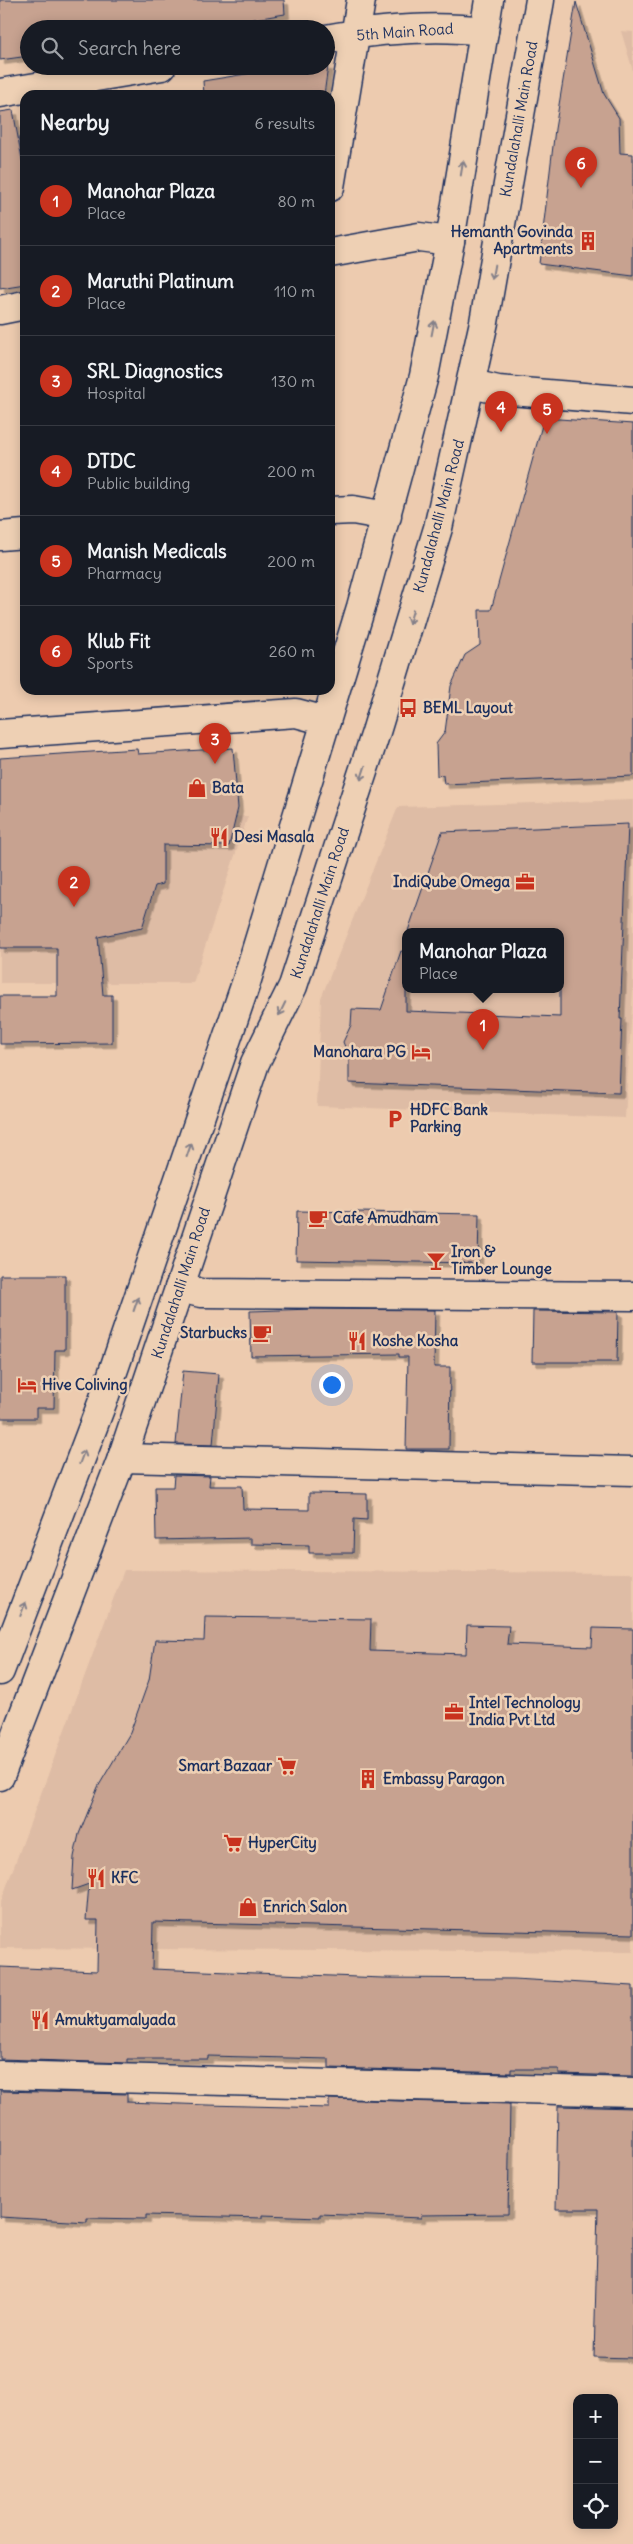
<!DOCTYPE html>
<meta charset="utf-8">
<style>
body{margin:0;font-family:Delius,sans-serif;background:#242831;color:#f1f3f6}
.controls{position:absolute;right:15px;bottom:15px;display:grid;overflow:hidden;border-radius:10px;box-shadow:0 2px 12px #0003}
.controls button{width:45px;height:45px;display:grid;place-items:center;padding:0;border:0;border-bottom:1px solid #363941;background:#171b24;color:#f1f3f6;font:25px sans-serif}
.you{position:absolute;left:331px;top:1384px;width:18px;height:18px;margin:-12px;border:4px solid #fff;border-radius:50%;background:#1a73e8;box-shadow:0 0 0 8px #1a73e833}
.badge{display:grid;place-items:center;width:32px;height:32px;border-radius:50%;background:#c8321e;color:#fff;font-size:16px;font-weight:700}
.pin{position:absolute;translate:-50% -41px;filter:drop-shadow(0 1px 2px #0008)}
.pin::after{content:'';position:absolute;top:26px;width:18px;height:15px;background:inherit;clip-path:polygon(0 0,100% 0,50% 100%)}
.popup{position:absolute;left:402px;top:928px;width:162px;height:65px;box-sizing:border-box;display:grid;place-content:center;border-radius:10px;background:#171b24;filter:drop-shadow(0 1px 4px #0005);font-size:16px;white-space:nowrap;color:#9ea1a6}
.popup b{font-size:19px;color:#f1f3f6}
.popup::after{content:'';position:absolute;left:50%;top:100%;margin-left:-10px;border:10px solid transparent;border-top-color:#171b24}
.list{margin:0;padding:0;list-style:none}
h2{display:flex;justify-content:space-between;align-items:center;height:65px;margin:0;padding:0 20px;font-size:21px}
h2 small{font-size:16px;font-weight:400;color:#9ea1a6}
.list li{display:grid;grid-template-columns:32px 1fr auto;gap:15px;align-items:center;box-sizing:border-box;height:90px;padding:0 20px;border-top:1px solid #363941}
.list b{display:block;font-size:19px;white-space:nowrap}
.list p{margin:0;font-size:16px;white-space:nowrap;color:#9ea1a6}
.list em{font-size:16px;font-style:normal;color:#9ea1a6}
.icon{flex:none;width:28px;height:28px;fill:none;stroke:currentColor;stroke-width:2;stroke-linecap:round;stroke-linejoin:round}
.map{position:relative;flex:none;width:633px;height:2544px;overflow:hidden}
.search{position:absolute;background:#171b24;box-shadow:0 2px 12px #0003;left:20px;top:20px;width:315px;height:55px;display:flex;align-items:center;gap:12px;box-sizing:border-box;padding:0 18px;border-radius:28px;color:#9ea1a6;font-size:19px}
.panel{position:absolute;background:#171b24;box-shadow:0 2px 12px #0003;left:20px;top:90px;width:315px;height:605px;border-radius:15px}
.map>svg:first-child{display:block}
</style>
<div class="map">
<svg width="633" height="2544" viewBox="0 0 633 2544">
<defs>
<filter id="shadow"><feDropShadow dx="4.5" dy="4.5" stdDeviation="0" flood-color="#0004"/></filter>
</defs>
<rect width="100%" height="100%" fill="#edcbaf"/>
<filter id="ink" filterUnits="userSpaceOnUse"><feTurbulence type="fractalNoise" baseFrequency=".02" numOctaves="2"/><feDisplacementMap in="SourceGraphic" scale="10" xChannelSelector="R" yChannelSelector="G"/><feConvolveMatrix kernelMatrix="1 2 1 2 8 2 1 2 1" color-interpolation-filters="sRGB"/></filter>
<g filter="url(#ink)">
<!-- built -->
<path fill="#debca5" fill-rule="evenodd" d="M621 31 633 32V71Z
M633 800V991L625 1118 317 1106 321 998 398 807ZM406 931H560V989H406Z
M248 816 193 983H0V831Z
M124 1570 633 1573V1952L0 1948V1904Z"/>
<!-- building -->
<path fill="#c7a290" stroke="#1b2f5e" filter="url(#shadow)" d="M0 0H284L285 14 195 29H29V56L0 60Z
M576 2 604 94 619 118 620 153 633 154V276L539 264 555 129Z
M275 66H328L324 95H204L203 81 258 72 257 69Z
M13 110 25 176V284L0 288V112Z
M544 418 633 424V776L444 784 443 775 437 776 436 744 445 732 451 686 465 655 480 645 479 610H491Z
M233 748 238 808 229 846 163 845V884L155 886 142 928 98 937 103 995H112V1043L0 1044V996H57V948H0V758L137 749 138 754Z
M628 824 620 1019H622L619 1093 349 1083V1057L343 1042 351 1025 352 1009 381 1010 401 951 406 952V1011L560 1017V931H408L442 832Z
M297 1211 479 1214 478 1263 296 1260Z
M0 1275H65V1350H55L54 1408H36V1418H0Z
M313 1309 435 1310 434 1367H450L449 1449H406L408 1357H399V1354L251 1356 250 1311Z
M533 1311 618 1312 617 1362H532Z
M183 1371 219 1374 213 1445 176 1444Z
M174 1475 210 1476 209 1486H242L243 1509 309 1510V1493L367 1494V1520L354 1519 353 1553H309V1545L251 1544V1538L156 1540 155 1487H173Z
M205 1617 371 1619 370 1651 466 1654 467 1625 509 1626 507 1644 592 1647 593 1628 633 1629V1934L153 1922 152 1969 383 1978 514 1979 633 1986V2076L559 2074V2069H511V2073L329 2068V2059L208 2056V2059H127V2063L0 2059V1967L97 1971 98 1920H86L89 1884 72 1890 74 1857 79 1834 98 1787 130 1733 149 1680 155 1640 204 1641Z
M0 2091 127 2094V2102L207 2105 329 2108V2099L510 2104 508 2214 421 2215V2218L320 2214V2217L262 2215V2218L146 2215V2219L87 2218V2222L0 2217Z
M558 2106 633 2108V2358L594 2357 598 2209H556Z"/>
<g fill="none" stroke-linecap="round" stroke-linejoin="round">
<!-- minor casing -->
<g stroke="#1b2f5e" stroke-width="31">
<path id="minor" d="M326 39C377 30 433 25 484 31
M0 93 162 66
M330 187 361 0
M330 253 419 237 450 241
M0 310 25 305
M472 384 498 390 633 401
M330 511 353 510 387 516
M0 536 25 534
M0 734 296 713 326 721
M179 1288 201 1293 633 1296
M122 1458 633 1471
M0 2075 633 2092"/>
</g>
<!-- major casing -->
<g stroke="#1b2f5e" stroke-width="31">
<path id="major" d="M0 1671 104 1398 246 983 361 607 424 376 450 241 489 0
M0 1776 122 1458 255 1063 293 986 376 732 438 528 484 322 540 0"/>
</g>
<!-- minor -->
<use href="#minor" stroke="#eed0b4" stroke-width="28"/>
<!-- major -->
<use href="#major" stroke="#eed0b4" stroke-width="28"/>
</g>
<!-- one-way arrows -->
<defs><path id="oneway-shaft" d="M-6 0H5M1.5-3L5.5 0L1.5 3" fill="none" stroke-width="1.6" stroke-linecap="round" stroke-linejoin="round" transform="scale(1.25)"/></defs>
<g stroke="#848089">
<use href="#oneway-shaft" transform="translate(462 168) rotate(-81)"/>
<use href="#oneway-shaft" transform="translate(493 272) rotate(100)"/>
<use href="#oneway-shaft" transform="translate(433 328) rotate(-79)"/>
<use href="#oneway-shaft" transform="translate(411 617) rotate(107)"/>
<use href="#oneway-shaft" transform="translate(363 773) rotate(108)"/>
<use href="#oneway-shaft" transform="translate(282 1009) rotate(116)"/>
<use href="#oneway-shaft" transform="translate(189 1150) rotate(-71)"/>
<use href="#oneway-shaft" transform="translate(136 1304) rotate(-71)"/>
<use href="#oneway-shaft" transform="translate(82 1457) rotate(-69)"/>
<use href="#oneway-shaft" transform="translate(23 1609) rotate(-69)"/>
</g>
</g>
<!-- icons -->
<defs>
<g id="building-bare" transform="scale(1.5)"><path d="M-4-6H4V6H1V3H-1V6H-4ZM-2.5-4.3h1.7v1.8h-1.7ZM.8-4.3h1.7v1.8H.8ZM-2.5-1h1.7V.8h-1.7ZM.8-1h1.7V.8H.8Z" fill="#c8321e" stroke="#eed0b4" stroke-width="2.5" paint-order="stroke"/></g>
<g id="bus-bare" transform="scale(1.5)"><path d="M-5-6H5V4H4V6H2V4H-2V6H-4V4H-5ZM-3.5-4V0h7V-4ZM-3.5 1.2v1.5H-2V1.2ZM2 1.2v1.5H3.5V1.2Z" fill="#c8321e" stroke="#eed0b4" stroke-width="2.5" paint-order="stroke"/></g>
<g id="shop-bare" transform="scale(1.5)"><path d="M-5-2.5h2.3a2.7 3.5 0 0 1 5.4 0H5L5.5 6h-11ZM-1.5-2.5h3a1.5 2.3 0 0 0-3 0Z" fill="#c8321e" stroke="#eed0b4" stroke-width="2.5" paint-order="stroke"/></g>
<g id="restaurant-bare" transform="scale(1.5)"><path d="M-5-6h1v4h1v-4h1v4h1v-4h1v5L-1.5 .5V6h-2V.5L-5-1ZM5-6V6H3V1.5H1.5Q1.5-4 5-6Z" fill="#c8321e" stroke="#eed0b4" stroke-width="2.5" paint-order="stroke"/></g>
<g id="office-bare" transform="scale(1.5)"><path d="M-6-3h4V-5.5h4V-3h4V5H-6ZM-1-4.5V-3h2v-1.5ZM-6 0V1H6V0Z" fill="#c8321e" stroke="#eed0b4" stroke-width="2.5" paint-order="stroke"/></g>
<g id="hotel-bare" transform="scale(1.5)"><path d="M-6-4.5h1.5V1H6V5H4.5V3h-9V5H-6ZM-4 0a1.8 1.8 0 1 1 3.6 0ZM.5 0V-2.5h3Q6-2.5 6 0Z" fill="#c8321e" stroke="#eed0b4" stroke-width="2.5" paint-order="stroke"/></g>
<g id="parking-bare" transform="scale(1.5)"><path d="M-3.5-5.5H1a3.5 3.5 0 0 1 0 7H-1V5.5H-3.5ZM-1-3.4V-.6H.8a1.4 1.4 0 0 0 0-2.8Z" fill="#c8321e" stroke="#eed0b4" stroke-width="2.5" paint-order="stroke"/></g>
<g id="cafe-bare" transform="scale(1.5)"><path d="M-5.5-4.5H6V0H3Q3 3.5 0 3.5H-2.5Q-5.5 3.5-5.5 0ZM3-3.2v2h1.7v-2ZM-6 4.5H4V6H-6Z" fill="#c8321e" stroke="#eed0b4" stroke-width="2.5" paint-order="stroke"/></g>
<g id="bar-bare" transform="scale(1.5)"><path d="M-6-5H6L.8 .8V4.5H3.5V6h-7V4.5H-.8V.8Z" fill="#c8321e" stroke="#eed0b4" stroke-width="2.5" paint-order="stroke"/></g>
<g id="supermarket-bare" transform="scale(1.5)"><path d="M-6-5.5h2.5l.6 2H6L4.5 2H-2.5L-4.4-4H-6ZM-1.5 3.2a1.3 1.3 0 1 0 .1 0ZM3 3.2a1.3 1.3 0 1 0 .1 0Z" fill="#c8321e" stroke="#eed0b4" stroke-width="2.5" paint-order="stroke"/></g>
</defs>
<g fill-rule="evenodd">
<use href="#building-bare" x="588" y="241"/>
<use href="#bus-bare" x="408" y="708"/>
<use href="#shop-bare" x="197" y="788"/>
<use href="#restaurant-bare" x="219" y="837"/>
<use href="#office-bare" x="525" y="882"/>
<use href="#hotel-bare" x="421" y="1052"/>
<use href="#parking-bare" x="395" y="1119"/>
<use href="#cafe-bare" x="318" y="1218"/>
<use href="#bar-bare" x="436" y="1261"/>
<use href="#cafe-bare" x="262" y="1333"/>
<use href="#restaurant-bare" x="357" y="1341"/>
<use href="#hotel-bare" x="27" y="1385"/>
<use href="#office-bare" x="454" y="1712"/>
<use href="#supermarket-bare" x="287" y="1766"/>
<use href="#building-bare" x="368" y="1779"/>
<use href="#supermarket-bare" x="233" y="1843"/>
<use href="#restaurant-bare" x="96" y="1878"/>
<use href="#shop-bare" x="248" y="1907"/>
<use href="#restaurant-bare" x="40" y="2020"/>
</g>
<g text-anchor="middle" stroke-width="5" stroke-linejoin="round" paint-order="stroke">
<!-- street labels -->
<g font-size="15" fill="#1b2f5e" stroke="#eed0b4">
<text transform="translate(405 32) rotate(-4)" y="5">5th Main Road</text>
<text transform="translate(519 119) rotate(-80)" y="5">Kundalahalli Main Road</text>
<text transform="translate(439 516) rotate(-75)" y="5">Kundalahalli Main Road</text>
<text transform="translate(320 903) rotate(-72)" y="5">Kundalahalli Main Road</text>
<text transform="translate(181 1283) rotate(-72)" y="5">Kundalahalli Main Road</text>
</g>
<!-- poi labels -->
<g font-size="15" font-weight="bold" fill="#1b2f5e" stroke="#eed0b4" text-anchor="start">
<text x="573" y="237" text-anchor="end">Hemanth Govinda<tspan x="573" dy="17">Apartments</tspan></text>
<text x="423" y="713">BEML Layout</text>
<text x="212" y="793">Bata</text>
<text x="234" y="842">Desi Masala</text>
<text x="510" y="887" text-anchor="end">IndiQube Omega</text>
<text x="406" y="1057" text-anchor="end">Manohara PG</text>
<text x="410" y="1115">HDFC Bank<tspan x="410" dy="17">Parking</tspan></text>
<text x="333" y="1223">Cafe Amudham</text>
<text x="451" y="1257">Iron &amp;<tspan x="451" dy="17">Timber Lounge</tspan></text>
<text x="247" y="1338" text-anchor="end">Starbucks</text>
<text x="372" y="1346">Koshe Kosha</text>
<text x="42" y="1390">Hive Coliving</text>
<text x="469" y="1708">Intel Technology<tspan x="469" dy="17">India Pvt Ltd</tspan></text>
<text x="272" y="1771" text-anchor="end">Smart Bazaar</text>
<text x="383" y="1784">Embassy Paragon</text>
<text x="248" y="1848">HyperCity</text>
<text x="111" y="1883">KFC</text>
<text x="263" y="1912">Enrich Salon</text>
<text x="55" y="2025">Amuktyamalyada</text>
</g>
</g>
</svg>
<div class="controls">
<button>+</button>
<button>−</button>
<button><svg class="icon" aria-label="locate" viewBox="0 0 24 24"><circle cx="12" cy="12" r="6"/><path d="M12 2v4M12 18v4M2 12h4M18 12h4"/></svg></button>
</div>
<div class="you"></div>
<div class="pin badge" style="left:483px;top:1050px">1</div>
<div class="popup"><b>Manohar Plaza</b>Place</div>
<div class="pin badge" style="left:74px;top:907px">2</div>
<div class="pin badge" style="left:215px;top:764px">3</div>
<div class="pin badge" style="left:501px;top:432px">4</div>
<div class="pin badge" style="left:547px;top:434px">5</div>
<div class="pin badge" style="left:581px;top:188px">6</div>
<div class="search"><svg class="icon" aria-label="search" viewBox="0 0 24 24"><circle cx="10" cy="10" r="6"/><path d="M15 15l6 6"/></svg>Search here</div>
<section class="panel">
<h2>Nearby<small>6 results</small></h2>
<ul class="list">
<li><span class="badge">1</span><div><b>Manohar Plaza</b><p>Place</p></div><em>80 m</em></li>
<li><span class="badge">2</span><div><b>Maruthi Platinum</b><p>Place</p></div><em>110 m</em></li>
<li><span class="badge">3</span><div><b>SRL Diagnostics</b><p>Hospital</p></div><em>130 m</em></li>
<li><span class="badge">4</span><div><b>DTDC</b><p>Public building</p></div><em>200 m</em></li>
<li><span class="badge">5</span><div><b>Manish Medicals</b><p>Pharmacy</p></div><em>200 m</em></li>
<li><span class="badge">6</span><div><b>Klub Fit</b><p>Sports</p></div><em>260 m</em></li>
</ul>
</section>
</div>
